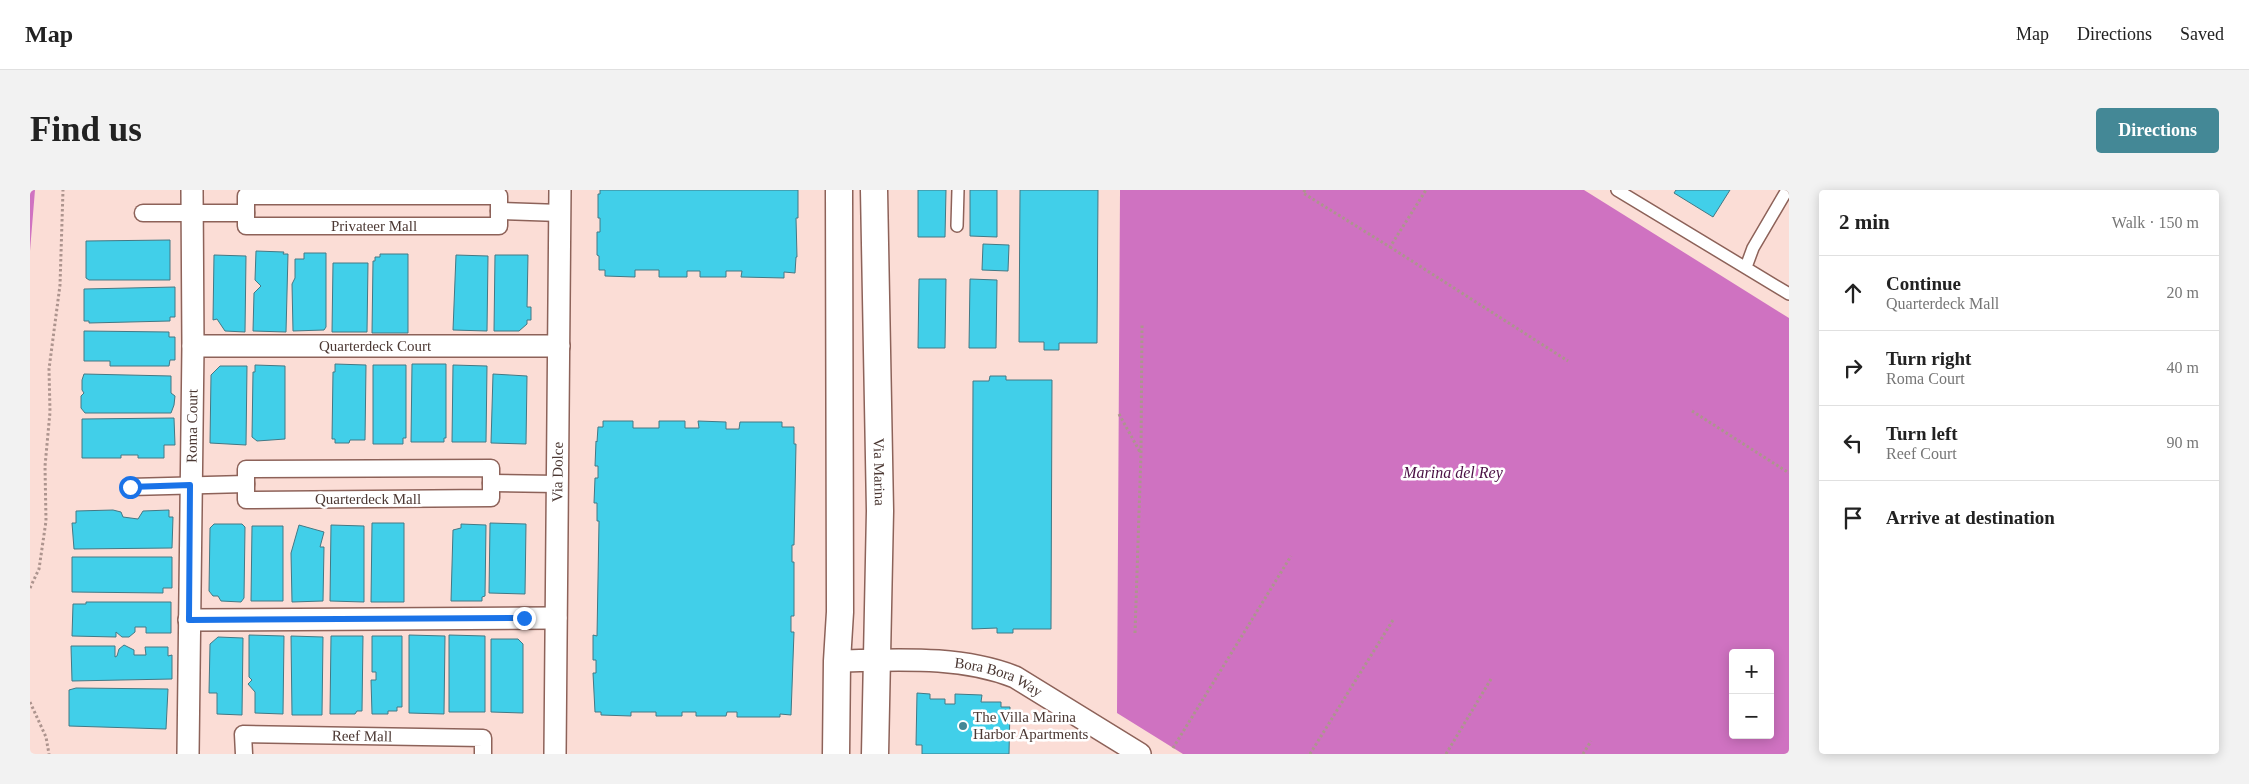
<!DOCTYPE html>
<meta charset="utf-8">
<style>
body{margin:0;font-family:"Times New Roman",serif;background:#f2f2f2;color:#222}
.controls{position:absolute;right:15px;bottom:15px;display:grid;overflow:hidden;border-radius:5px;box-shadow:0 2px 12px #0003}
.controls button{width:45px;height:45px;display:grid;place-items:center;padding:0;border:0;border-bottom:1px solid #e0e0e0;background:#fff;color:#222;font:25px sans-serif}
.stop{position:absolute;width:15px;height:15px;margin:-11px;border:4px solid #1a73e8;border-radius:50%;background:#fff}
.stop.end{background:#1a73e8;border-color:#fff;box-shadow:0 1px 5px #0008}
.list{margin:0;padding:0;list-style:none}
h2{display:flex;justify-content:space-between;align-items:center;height:65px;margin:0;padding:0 20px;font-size:21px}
h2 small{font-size:16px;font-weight:400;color:#767676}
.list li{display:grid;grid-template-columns:32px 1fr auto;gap:15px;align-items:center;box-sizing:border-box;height:75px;padding:0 20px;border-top:1px solid #e0e0e0}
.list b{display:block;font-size:19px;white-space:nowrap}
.list p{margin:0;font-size:16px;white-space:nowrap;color:#767676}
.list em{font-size:16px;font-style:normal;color:#767676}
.icon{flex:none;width:28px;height:28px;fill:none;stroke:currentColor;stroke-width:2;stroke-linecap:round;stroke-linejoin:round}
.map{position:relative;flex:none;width:1759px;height:564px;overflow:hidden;border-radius:5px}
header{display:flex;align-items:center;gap:30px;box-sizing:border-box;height:70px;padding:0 25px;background:#fff;border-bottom:1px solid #e0e0e0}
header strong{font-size:24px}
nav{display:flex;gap:28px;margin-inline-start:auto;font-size:18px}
.intro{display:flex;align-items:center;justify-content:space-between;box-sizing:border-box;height:120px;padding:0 30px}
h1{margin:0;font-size:35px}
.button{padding:12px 22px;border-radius:5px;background:#448896;color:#fff;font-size:18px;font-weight:700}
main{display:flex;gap:30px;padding:0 30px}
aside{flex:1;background:#fff;border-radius:5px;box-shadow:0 2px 12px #0003}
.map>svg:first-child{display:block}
</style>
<header>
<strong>Map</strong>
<nav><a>Map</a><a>Directions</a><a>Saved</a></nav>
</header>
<div class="intro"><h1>Find us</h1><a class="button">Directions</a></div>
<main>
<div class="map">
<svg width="1759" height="564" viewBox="0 0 1759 564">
<rect width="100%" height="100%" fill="#fbddd6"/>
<!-- water -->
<path fill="#cf72c1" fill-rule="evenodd" d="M0 0H5L0 61Z
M1090 0H1554L1759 128V564H1153L1087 523ZM1703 463H1740V545H1703Z"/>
<!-- building -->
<path fill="#41cfe9" stroke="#447884" d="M570 0H768V28H766L767 67H766L765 83 754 82V88L711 87 712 81H696V87H670V81H657V87H629V80H605V87L575 86V80H569V66L567 65V42H570V28H568V4H570Z
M888 0H916L915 47H888Z
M940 0H967V47L940 46Z
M990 0H1068L1067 153H1029V160H1014V152H989Z
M1646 0H1700L1683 27 1644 3Z
M140 50V90H59L56 88V51Z
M953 54 979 55 978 81 952 80Z
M226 61 254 62 253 64H258L256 142 223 141 224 103 231 96 225 90Z
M274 63H296V137L294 140 263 141 262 94 265 88V69H274Z
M350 64H378V143H342L343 71H345V67H350Z
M184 65 216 66 215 142 195 141 187 129 183 130Z
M426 65 458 66 457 141 423 140Z
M465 65H498L497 117H501V130H497V134L489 141H464Z
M303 73H338L337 142H302Z
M889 89H916L915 158H888Z
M940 89 967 90 966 158H939Z
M145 97V127H140V131L59 133V131H54V99Z
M54 141 139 142V147H145V170H140L139 176H80V171H54Z
M305 174 336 175 335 250H320L319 253H305V249H302L303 182H305Z
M382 174H416V248H414V252H381Z
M225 175 255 176V249L227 251 222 247 223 182H225Z
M343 175H376V248H373V254H343Z
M423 175 457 176 456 252H422Z
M190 176H217L216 255 180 253 181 185Z
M54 184 141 186V203L145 206 144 215 141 223H55L51 218V206L54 203 52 200V190Z
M463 184 497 186 496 254 461 253Z
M960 186H976V190H1022L1021 439H983V443H967V438L942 439 943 191H959Z
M144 228 145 255H134V268H108V265H91V268H52V229Z
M573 231H603V238H629V231H655V238H669L668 231 696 232V239H709L710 232H752V237H764V254H766L764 355H762V372H764V426H761V442H764L761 525 750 524V527H707V522H697L696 526H666V522H652V526H626V522H601V526L571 525V522H565L563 483H566V470H563V445L567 446 569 331H567V313H564L565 288H568V276H565L566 251 567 252 568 237H573Z
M83 320 91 322 93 327 108 329 113 321 139 320V327H143L142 358 44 359 42 333H46V321Z
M342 333H374V412H341Z
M460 333 496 334 495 404 459 403Z
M184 334H212L215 337 214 408 211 412 191 411 188 406H183L179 401 180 338Z
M431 334 456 335 455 406 452 407V411H421L423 340 431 338Z
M269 335 294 342 290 357H294L293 411 262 412 261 363Z
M301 335 334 336V412L300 411Z
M222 336H253V411H221Z
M42 367H142V398H133V403L42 402Z
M56 412H141V443H116V437H105V442L99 447H92L86 442V447L42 446 43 414H56Z
M219 445 254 446 253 524 225 523V502L218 494 222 490 219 487Z
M379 445 415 446 414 524 379 523Z
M419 445 455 446V522H419Z
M261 446 293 447 292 525H262Z
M301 446H333L332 521H327L325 524H300Z
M342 446H372V517H367V521H358V524H342L341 490H346V482H342Z
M188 447 213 448 212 525 187 524V503H179L180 454Z
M461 449H488L493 454V523L461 522Z
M94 455 104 460V465H116L115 457H138V466L142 465V489L42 491 41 456H85V467L87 466 89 459Z
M46 498 138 499 136 539 39 536V500Z
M887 503 900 504V509H915V514H925V504L952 505 951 512H971V517H980L979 564H892V555H886Z"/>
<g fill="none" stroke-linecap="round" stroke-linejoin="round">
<!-- service casing -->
<g stroke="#8d6259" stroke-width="14">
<path id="service" d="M1587 0 1759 104
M927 36 928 0
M1716 77 1723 58 1757 0"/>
</g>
<!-- pedestrian casing -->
<g stroke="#8d6259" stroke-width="19">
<g id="pedestrian">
<rect x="216" y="6" width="253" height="30"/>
<path d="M469 21 530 23"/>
<path d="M113 23H216"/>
<path d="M461 278V308L216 310V279Z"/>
<path d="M461 293 527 294"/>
<path d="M100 297 216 294"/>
<path id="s1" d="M214 564 213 544 453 548V564"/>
</g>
</g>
<!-- minor casing -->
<g stroke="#8d6259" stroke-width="24">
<g id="minor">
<path id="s2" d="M163 156H529"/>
<path d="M159 430 526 428"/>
<path id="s3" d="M807 471C866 470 929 465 985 487L1110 564"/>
<path id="s4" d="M158 564 163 156 162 0"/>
<path id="s5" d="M525 564 530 0"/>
</g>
</g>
<!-- tertiary casing -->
<g stroke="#8d6259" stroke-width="29">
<g id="tertiary">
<path id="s6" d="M844 0 850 321 845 564"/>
<path d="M806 564 807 471 810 422 809 0"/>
</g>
</g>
<!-- path -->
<path stroke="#ad948e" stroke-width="3" stroke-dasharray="2.5 2.5" stroke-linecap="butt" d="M1275 0 1273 3 1360 57 1396 0
M1360 57 1538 171
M1662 221 1759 283
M1089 224 1110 262
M0 398 9 379 16 331 15 276 20 222 19 179 30 95 33 0
M1105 443 1111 264 1112 134
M0 512 16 547 19 564
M1143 558 1261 366
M1280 564 1363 430
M1416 564 1461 489
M1553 564 1561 551"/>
<!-- service -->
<use href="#service" stroke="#fff" stroke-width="11"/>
<!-- pedestrian -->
<use href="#pedestrian" stroke="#fff" stroke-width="16"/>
<!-- minor -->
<use href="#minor" stroke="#fff" stroke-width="21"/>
<!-- tertiary -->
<use href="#tertiary" stroke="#fff" stroke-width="26"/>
</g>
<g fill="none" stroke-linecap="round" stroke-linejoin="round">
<!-- route -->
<path stroke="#1a73e8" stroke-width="6" d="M100 297 160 295 159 430 494 428"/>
</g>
<!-- markers -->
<circle fill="#448896" stroke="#fff" stroke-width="2" cx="933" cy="536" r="5"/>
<g text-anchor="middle" stroke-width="5" stroke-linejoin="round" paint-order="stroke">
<!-- street labels -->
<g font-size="15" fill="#4b3833" stroke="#fff">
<text x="344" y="41">Privateer Mall</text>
<text dy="5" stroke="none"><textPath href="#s2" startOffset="182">Quarterdeck Court</textPath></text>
<text dy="5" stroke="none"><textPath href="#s4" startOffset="328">Roma Court</textPath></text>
<text dy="5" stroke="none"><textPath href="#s5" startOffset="282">Via Dolce</textPath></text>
<text dy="5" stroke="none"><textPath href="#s6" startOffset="282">Via Marina</textPath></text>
<text x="338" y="314">Quarterdeck Mall</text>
<text dy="5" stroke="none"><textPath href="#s3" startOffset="164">Bora Bora Way</textPath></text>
<text dy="5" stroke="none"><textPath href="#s1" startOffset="139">Reef Mall</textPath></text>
</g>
<!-- poi labels -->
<g font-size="15" fill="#4b3833" stroke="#fff" text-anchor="start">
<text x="943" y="532">The Villa Marina<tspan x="943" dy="17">Harbor Apartments</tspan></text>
</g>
<!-- water labels -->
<g font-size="16" font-style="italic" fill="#4a0f43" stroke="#fff">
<text x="1423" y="288">Marina del Rey</text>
</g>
</g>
</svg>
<div class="controls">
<button>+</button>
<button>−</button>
</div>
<div class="stop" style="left:100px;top:297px"></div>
<div class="stop end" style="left:494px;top:428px"></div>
</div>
<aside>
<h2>2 min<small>Walk · 150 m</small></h2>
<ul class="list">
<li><svg class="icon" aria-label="ahead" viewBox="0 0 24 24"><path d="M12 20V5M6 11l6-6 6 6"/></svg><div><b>Continue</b><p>Quarterdeck Mall</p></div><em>20 m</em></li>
<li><svg class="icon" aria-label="right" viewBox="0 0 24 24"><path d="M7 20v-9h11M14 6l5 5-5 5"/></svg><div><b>Turn right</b><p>Roma Court</p></div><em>40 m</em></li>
<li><svg class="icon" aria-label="left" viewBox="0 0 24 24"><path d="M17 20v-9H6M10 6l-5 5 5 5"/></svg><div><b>Turn left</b><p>Reef Court</p></div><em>90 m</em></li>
<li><svg class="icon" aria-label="arrive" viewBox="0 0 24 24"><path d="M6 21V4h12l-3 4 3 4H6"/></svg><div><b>Arrive at destination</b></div></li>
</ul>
</aside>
</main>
